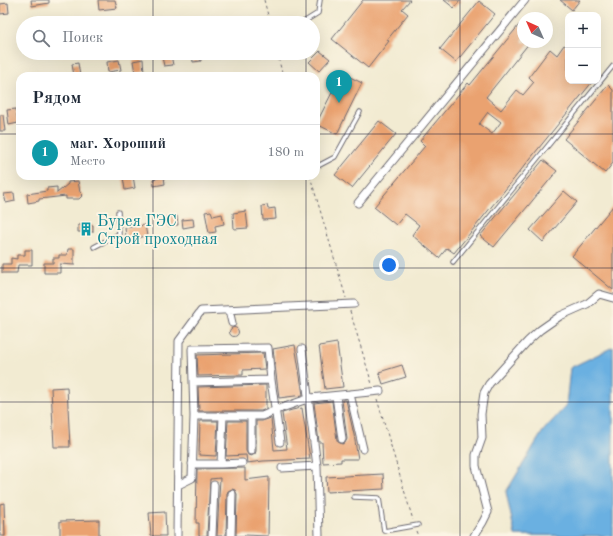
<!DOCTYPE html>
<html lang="ru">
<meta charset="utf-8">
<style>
body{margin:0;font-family:"Old Standard TT",serif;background:#f2f2f3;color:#1f2937}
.controls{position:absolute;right:12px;top:12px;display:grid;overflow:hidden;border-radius:8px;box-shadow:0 4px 16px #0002}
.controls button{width:36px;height:36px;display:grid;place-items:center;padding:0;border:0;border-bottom:1px solid #e0e1e3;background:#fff;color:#1f2937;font:20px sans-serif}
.compass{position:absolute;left:517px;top:12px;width:36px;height:36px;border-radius:50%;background:#fff;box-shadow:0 4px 16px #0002;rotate:315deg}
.you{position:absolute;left:389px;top:265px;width:14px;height:14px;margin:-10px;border:3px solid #fff;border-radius:50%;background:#1a73e8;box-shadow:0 0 0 6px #1a73e833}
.badge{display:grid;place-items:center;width:26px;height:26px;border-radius:50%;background:#0b8043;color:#fff;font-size:13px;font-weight:700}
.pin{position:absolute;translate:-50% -33px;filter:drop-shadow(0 1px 2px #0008)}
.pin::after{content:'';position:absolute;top:21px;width:14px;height:12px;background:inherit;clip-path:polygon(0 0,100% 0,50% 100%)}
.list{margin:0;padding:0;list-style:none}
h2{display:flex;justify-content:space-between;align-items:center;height:52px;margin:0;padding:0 16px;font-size:17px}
h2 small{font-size:13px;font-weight:400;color:#747a83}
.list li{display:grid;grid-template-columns:26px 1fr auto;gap:12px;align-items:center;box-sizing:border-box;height:56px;padding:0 16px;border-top:1px solid #e0e1e3}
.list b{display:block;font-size:15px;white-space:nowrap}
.list p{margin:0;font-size:13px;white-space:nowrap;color:#747a83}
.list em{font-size:13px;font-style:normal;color:#747a83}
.icon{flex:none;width:22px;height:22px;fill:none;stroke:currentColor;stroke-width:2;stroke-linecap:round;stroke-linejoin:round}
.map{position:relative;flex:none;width:613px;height:536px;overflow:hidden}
.search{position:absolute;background:#fff;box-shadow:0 4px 16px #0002;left:16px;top:16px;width:304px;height:44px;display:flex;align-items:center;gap:10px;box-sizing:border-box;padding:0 14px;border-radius:22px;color:#747a83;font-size:15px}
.panel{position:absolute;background:#fff;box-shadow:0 4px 16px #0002;left:16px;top:72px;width:304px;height:108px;border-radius:12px}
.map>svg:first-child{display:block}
</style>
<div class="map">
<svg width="613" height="536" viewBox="0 0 613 536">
<rect width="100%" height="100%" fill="#fcf5e5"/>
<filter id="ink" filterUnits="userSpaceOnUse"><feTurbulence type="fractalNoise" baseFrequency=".025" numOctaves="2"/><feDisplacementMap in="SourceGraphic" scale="8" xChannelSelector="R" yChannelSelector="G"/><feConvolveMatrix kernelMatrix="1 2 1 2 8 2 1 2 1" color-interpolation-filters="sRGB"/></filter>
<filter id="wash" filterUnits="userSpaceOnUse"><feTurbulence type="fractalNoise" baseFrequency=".012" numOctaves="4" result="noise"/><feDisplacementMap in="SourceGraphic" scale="16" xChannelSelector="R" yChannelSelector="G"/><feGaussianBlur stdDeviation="0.9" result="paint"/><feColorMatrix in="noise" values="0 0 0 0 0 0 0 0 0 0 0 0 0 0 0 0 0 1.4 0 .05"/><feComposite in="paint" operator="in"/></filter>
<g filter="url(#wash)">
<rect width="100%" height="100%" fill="#f2ebd2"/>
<!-- water -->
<path fill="#6ab0e1" stroke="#46698e" d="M613 347V536L515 535 506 492 543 431 566 406 570 368Z"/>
<g id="blocks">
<!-- building -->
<path fill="#eaa270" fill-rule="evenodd" d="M31 0H49V3L32 6Z
M98 0H115L117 8 99 10Z
M363 0H410L402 9 408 14 387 40 389 41 368 68 332 39Z
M444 0H461L454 8Z
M560 0H580L572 10Z
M479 1 495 14 456 62 440 49Z
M8 3 9 13 0 14V4Z
M519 25 523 28V42H530L486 97 501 110 517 90 523 95 534 82 529 77 550 49 557 55 564 45 568 48V81H593L454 253 447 248 439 258 412 235 419 225 405 214 396 225 374 207 425 146 420 141 468 83 470 85ZM488 112 501 122 492 134 479 124Z
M320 51 330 59 319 71 309 62Z
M192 53H200L201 61 193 62Z
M171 55 173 65 164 66 162 57Z
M143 59 144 72 135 73 133 61Z
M119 60 121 70 108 72 107 62Z
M78 63 80 76H74L72 64Z
M342 73 362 83 337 134 316 124Z
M608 85 613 90V163L605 173 564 139Z
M16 109 18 123 9 125 7 110Z
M0 115H3L5 131H0Z
M379 121 396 134 352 188 335 175Z
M543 160 557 171 494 247 480 236Z
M133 176 135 188 125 190 123 177Z
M164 177 165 184 154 186 153 179Z
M78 181 80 192 83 195 79 199H66V196L39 199V201L28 203 27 194 47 191V188L57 187V193L68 184V182Z
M564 191 577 202 543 242 530 230Z
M14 193 15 201 6 203 4 194Z
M267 205 268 209 275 208 276 219 263 220 262 206Z
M613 206V290L572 256Z
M211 211 213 216 222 214 224 224 215 226 216 232 209 233 205 212Z
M246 211 248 228 234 229 233 213Z
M177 216 178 225 168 226 166 217Z
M193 219 194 226 183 228 182 220Z
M78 225H93V232H78Z
M145 225 147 236 136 238 137 244 127 245 125 228Z
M68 249H74V265L60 264V273H44V263H53V258H59V255H67Z
M25 250H32V265H18L17 273H2V264H11V258L17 259V255H25Z
M229.5 332a4.5 4.5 0 1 1 9 0a4.5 4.5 0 1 1-9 0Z
M337 343 343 387 325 389 319 346Z
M295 345 303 395 279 398 273 349Z
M263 353 265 369 243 370V375L198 376 197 355Z
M402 365 406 377 383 384 379 372Z
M266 385V409L261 411H199L198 387Z
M67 387 70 447H54L51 388Z
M342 400H346L354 435 358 459H341V462L323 463 322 442H319L314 403 332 401 337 440 338 442 342 444 345 443 347 439Z
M302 408 310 459 263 461 247 463 246 455 226 456 228 421H246V451L248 455 251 456 255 454 256 451V421H262L271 418 274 450 287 449 282 413 292 410Z
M200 421H218L216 456 199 455Z
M245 468V480L269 477 268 536 244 535V536H236L237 494 235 490 232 489 228 491 227 494 226 536H217L220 478 210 479 207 536H199V523H196L197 469Z
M383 474 384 489 327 492 326 477Z
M4 503 5 536H0V504Z
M165 512 166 536H151L149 513Z
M99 520V536H60V521Z"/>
</g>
</g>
<g filter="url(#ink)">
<use href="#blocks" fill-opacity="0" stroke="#6b6870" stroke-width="1"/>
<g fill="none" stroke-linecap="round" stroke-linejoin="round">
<!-- lane casing -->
<g stroke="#6b6870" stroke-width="5.5">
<path id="lane" d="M302 23 318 13 320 0
M316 167 335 157 360 112
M94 247 119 234 118 212
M453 262 613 66
M354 497 379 498 384 531 418 525"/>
</g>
<!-- street casing -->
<g stroke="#6b6870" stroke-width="9">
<path id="street" d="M358 203 525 0
M229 310 232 323
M302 349 317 466 319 536
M193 382 192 349 268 348 271 380
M350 394 363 449
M336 396 342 439
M194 416 193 382 271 380 280 442
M251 451V416
M192 464H221L223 416
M221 464 242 463
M282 468 317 466
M178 485 192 478 194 416H262L276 410 310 398 380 391
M177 536 179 341 201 311 354 304
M212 536 214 485
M231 536 232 494
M474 536 483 522 488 512 476 466V455L482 438 481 414 484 393 489 384 498 374 528 341 540 330 560 316 587 304 599 294 613 298"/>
</g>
<!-- path -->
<path stroke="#6b6870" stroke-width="1" stroke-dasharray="3 3" stroke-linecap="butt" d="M264 0 270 23
M277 53 283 76
M310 176 346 298
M350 311 372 384
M377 399 413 520
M416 531 418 536"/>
<!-- lane -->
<use href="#lane" stroke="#fff" stroke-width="3.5"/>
<!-- street -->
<use href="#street" stroke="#fff" stroke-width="7"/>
</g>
</g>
<!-- grid -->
<path fill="none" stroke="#22223b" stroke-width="1" stroke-opacity="0.55" d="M153 0V23M306 0V23M460 0V536M153 53V76M306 53V76M0 134H20M316 134H613M153 176V536M306 176V536M0 268H613M0 402H613"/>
<!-- icons -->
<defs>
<g id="building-bare" transform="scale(1.08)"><path d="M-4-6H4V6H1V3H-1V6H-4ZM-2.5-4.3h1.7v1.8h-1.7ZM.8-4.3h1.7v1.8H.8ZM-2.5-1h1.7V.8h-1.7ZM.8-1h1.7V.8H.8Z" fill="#0f9aa8" stroke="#fcf5e5" stroke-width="2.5" paint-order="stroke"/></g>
</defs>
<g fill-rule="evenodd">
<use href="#building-bare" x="86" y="229"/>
</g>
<g text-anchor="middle" stroke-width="3.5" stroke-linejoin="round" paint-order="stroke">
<!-- culture labels -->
<g font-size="16" fill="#0d838f" stroke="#fcf5e5" text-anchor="start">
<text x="97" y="226">Бурея ГЭС<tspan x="97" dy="18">Строй проходная</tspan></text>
</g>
</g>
</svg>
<div class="controls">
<button>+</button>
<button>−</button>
</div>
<svg class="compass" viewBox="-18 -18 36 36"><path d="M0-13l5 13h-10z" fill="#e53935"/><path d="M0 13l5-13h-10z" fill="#747a83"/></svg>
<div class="you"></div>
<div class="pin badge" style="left:339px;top:103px;background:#0f9aa8">1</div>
<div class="search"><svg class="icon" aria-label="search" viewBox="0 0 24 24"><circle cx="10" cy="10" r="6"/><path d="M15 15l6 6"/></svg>Поиск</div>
<section class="panel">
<h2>Рядом<small></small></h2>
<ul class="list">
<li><span class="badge" style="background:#0f9aa8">1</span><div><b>маг. Хороший</b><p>Место</p></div><em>180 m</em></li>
</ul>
</section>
</div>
